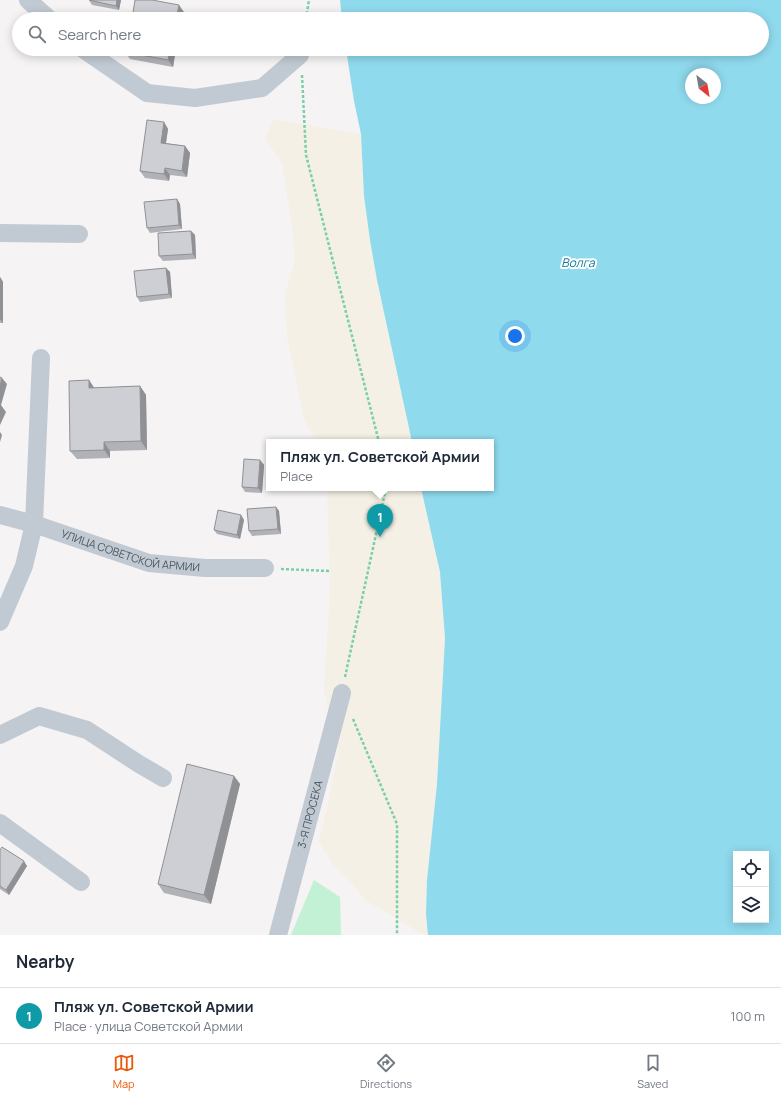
<!DOCTYPE html>
<meta charset="utf-8">
<style>
body{margin:0;font-family:Manrope,sans-serif;background:#f2f2f3;color:#1f2937}
.controls{position:absolute;right:12px;bottom:12px;display:grid;overflow:hidden;border-radius:0px;box-shadow:0 2px 10px #0003}
.controls button{width:36px;height:36px;display:grid;place-items:center;padding:0;border:0;border-bottom:1px solid #e0e1e3;background:#fff;color:#1f2937;font:20px sans-serif}
.compass{position:absolute;left:685px;top:68px;width:36px;height:36px;border-radius:50%;background:#fff;box-shadow:0 2px 10px #0003;rotate:149deg}
.you{position:absolute;left:515px;top:336px;width:14px;height:14px;margin:-10px;border:3px solid #fff;border-radius:50%;background:#1a73e8;box-shadow:0 0 0 6px #1a73e833}
.badge{display:grid;place-items:center;width:26px;height:26px;border-radius:50%;background:#ea580c;color:#fff;font-size:13px;font-weight:700}
.pin{position:absolute;translate:-50% -33px;filter:drop-shadow(0 1px 2px #0008)}
.pin::after{content:'';position:absolute;top:21px;width:14px;height:12px;background:inherit;clip-path:polygon(0 0,100% 0,50% 100%)}
.popup{position:absolute;left:266px;top:439px;width:228px;height:52px;box-sizing:border-box;display:grid;place-content:center;border-radius:0px;background:#fff;filter:drop-shadow(0 1px 3px #0005);font-size:13px;white-space:nowrap;color:#747a83}
.popup b{font-size:15px;color:#1f2937}
.popup::after{content:'';position:absolute;left:50%;top:100%;margin-left:-8px;border:8px solid transparent;border-top-color:#fff}
.list{margin:0;padding:0;list-style:none}
h2{display:flex;justify-content:space-between;align-items:center;height:52px;margin:0;padding:0 16px;font-size:17px}
h2 small{font-size:13px;font-weight:400;color:#747a83}
.list li{display:grid;grid-template-columns:26px 1fr auto;gap:12px;align-items:center;box-sizing:border-box;height:56px;padding:0 16px;border-top:1px solid #e0e1e3}
.list b{display:block;font-size:15px;white-space:nowrap}
.list p{margin:0;font-size:13px;white-space:nowrap;color:#747a83}
.list em{font-size:13px;font-style:normal;color:#747a83}
.icon{flex:none;width:22px;height:22px;fill:none;stroke:currentColor;stroke-width:2;stroke-linecap:round;stroke-linejoin:round}
.map{position:relative;flex:none;width:781px;height:935px;overflow:hidden}
.search{position:absolute;background:#fff;box-shadow:0 2px 10px #0003;left:12px;right:12px;top:12px;height:44px;display:flex;align-items:center;gap:10px;box-sizing:border-box;padding:0 14px;border-radius:22px;color:#747a83;font-size:15px}
.sheet{height:108px;background:#fff}
nav{display:flex;justify-content:space-around;align-items:center;box-sizing:border-box;height:56px;border-top:1px solid #e0e1e3;background:#fff;font-size:11px;color:#747a83}
nav a{display:grid;justify-items:center;gap:2px}
nav .on{color:#ea580c}
.map>svg:first-child{display:block}
</style>
<div class="map">
<svg width="781" height="935" viewBox="0 0 781 935">
<rect width="100%" height="100%" fill="#f5f3f3"/>
<!-- green -->
<path fill="#c3f1d5" d="M314 880 340 897 341 935H291Z"/>
<!-- sand -->
<path fill="#f5f0e5" d="M273 119 361 134 364 196 370 240 377 280 412 442H316L304 419 287 337 285 295 295 260 292 226 282 163 265 138Z
M327 488H421L440 572 445 638 437 784 427 880 426 914 428 935H424L365 900 354 886 334 866 319 842 339 751 324 690 330 590Z"/>
<!-- water -->
<path fill="#90daee" fill-rule="evenodd" d="M340 0H781V935H428L426 914 427 880 437 784 445 638 440 572 421 488H491V442H412L377 280 370 240 364 196 361 134 354 101 346 49H762V19H342ZM691 74H715V98H691ZM736 854H766V920H736Z"/>
<g fill="none" stroke-linecap="round" stroke-linejoin="round">
<!-- path -->
<path stroke="#7ad0a6" stroke-width="2.5" stroke-dasharray="3 2" stroke-linecap="butt" d="M306 19 309 0
M302 75 306 155 379 442
M281 569 329 571
M345 677 386 488
M353 719 397 824V935"/>
<!-- minor -->
<g stroke="#c1cad2" stroke-width="18">
<path d="M28 0 49 19"/>
<path d="M83 49 147 93 195 98 262 88 300 55"/>
<path d="M0 233 79 234"/>
<path id="s1" d="M0 515 34 524 149 563 205 568H265"/>
<path d="M0 622 24 566 34 524 41 358"/>
<path d="M0 735 39 716 87 730 139 764 163 778"/>
<path d="M0 823 81 882"/>
<path id="s2" d="M278 935 342 693"/>
</g>
</g>
<!-- wall -->
<path fill="#b0b2b7" d="M89 0H121L119 10 92 5Z
M176 49 173 67 130 59 125 52Z
M164 122 168 129 166 143 185 146 190 153 187 177 170 175 169 181 145 178 140 171Z
M177 199 180 204 182 229 150 233 147 228Z
M191 231 195 235 196 259 163 261 159 256Z
M166 268 170 272 172 298 140 302 137 297Z
M0 277 3 282V323H0Z
M89 380 94 388 140 386 146 395 147 450 110 451V458L77 459 70 451Z
M260 460 264 465 262 493 245 492 242 487Z
M276 507 279 511 281 534 252 536 249 531Z
M241 515 244 520 240 539 217 534 214 530Z
M234 776 240 784 211 904 164 893 158 884Z
M0 850 27 866 9 895 0 889Z"/>
<!-- shaded-wall -->
<path fill="#909195" d="M117 0H121L119 10 116 6Z
M179 5 184 12 182 19H176Z
M170 49H176L173 67 168 60Z
M164 122 168 129 165 149 161 143Z
M185 146 190 153 187 177 182 171Z
M165 168 170 175 169 181 164 174Z
M177 199 180 204 182 229 179 225Z
M191 231 195 235 196 259 193 254Z
M166 268 170 272 172 298 169 294Z
M0 277 3 282V323L0 319Z
M2 378 7 384 1 405 6 412 0 425V386Z
M89 380 95 389 89 388Z
M140 386 146 395 147 450 141 441Z
M0 432 2 435 0 442Z
M104 442 110 451V458L104 450Z
M260 460 264 465 262 493 258 488Z
M276 507 279 511 281 534 278 529Z
M241 515 244 520 240 539 237 535Z
M234 776 240 784 211 904 204 895Z
M24 861 27 866 9 895 6 890Z"/>
<!-- building -->
<path fill="#cdcfd5" stroke="#909195" d="M89 0H117L116 6Z
M135 0H152L179 5 176 19H132Z
M126 49H170L168 60 125 52Z
M147 120 164 122 161 143 185 146 182 171 165 168 164 174 140 171Z
M177 199 179 225 147 228 144 202Z
M191 231 193 254 159 256 158 233Z
M166 268 169 294 137 297 134 271Z
M0 377 2 378 0 386Z
M89 380V388L140 386 141 441 104 442V450L70 451 69 381Z
M244 459 260 460 258 488 242 487Z
M276 507 278 529 249 531 247 509Z
M218 510 241 515 237 535 214 530Z
M187 764 234 776 204 895 158 884Z
M2 847 24 861 6 890 0 886V850Z"/>
<g text-anchor="middle" stroke-width="4" stroke-linejoin="round" paint-order="stroke">
<!-- street labels -->
<g font-size="11" fill="#4a5661" stroke="#fff">
<text dy="4" stroke="none"><textPath href="#s1" startOffset="136">УЛИЦА СОВЕТСКОЙ АРМИИ</textPath></text>
<text dy="4" stroke="none"><textPath href="#s2" startOffset="125">3-Я ПРОСЕКА</textPath></text>
</g>
<!-- water labels -->
<g font-size="12" font-style="italic" fill="#0c7c9b" stroke="#fff">
<text x="578" y="267">Волга</text>
</g>
</g>
</svg>
<div class="controls">
<button><svg class="icon" aria-label="locate" viewBox="0 0 24 24"><circle cx="12" cy="12" r="6"/><path d="M12 2v4M12 18v4M2 12h4M18 12h4"/></svg></button>
<button><svg class="icon" aria-label="layers" viewBox="0 0 24 24"><path d="M12 4l9 5-9 5-9-5zM3 14l9 5 9-5"/></svg></button>
</div>
<svg class="compass" viewBox="-18 -18 36 36"><path d="M0-13l5 13h-10z" fill="#e53935"/><path d="M0 13l5-13h-10z" fill="#747a83"/></svg>
<div class="you"></div>
<div class="pin badge" style="left:380px;top:537px;background:#0f9aa8">1</div>
<div class="popup"><b>Пляж ул. Советской Армии</b>Place</div>
<div class="search"><svg class="icon" aria-label="search" viewBox="0 0 24 24"><circle cx="10" cy="10" r="6"/><path d="M15 15l6 6"/></svg>Search here</div>
</div>
<section class="sheet">
<h2>Nearby<small></small></h2>
<ul class="list">
<li><span class="badge" style="background:#0f9aa8">1</span><div><b>Пляж ул. Советской Армии</b><p>Place · улица Советской Армии</p></div><em>100 m</em></li>
</ul>
</section>
<nav>
<a class="on"><svg class="icon" aria-label="map" viewBox="0 0 24 24"><path d="M3 6l6-2 6 2 6-2v14l-6 2-6-2-6 2zM9 4v14M15 6v14"/></svg>Map</a>
<a><svg class="icon" aria-label="directions" viewBox="0 0 24 24"><path d="M12 3l9 9-9 9-9-9zM9 14v-3h6M13 9l2 2-2 2"/></svg>Directions</a>
<a><svg class="icon" aria-label="saved" viewBox="0 0 24 24"><path d="M7 4h10v16l-5-4-5 4z"/></svg>Saved</a>
</nav>
